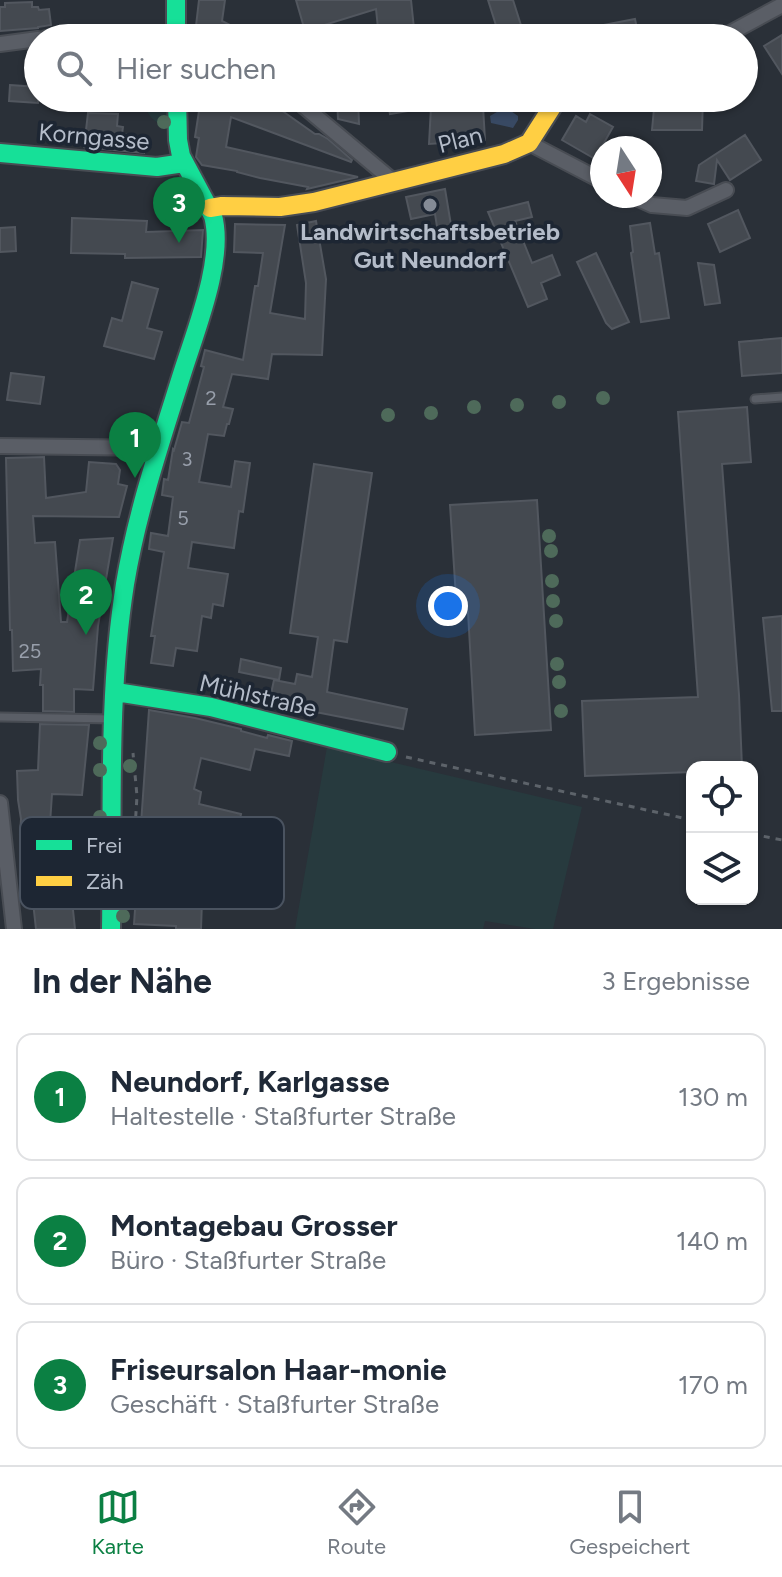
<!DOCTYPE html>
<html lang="de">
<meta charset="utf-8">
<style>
body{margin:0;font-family:Figtree,sans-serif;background:#f6f6f7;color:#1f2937}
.controls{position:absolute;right:24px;bottom:24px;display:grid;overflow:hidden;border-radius:16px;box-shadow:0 2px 6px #0004}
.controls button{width:72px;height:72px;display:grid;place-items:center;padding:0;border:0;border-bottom:2px solid #e0e1e3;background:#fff;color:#1f2937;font:40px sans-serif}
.compass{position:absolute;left:590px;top:136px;width:72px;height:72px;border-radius:50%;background:#fff;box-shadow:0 2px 6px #0004;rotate:168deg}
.you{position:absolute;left:448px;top:606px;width:28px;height:28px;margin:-20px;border:6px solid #fff;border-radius:50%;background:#1a73e8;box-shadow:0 0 0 12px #1a73e833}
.badge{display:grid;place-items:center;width:52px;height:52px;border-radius:50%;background:#0b8043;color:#fff;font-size:26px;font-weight:700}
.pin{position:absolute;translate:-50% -66px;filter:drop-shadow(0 2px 4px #0008)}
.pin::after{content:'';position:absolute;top:42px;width:28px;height:24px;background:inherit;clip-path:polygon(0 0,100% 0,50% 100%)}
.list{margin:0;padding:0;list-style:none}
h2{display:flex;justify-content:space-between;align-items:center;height:104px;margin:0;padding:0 32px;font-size:34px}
h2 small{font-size:26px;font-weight:400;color:#747a83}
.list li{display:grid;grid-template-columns:52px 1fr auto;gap:24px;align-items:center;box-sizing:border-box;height:128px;margin:0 16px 16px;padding:0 16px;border:2px solid #e0e1e3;border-radius:16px}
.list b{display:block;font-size:30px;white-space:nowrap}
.list p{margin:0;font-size:26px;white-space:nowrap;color:#747a83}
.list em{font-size:26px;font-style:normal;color:#747a83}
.icon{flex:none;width:44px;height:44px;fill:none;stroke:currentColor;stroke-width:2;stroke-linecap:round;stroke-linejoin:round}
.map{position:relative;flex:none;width:782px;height:929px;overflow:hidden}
.search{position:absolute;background:#fff;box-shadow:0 2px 6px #0004;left:24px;right:24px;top:24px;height:88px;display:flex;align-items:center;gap:20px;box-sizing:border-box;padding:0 28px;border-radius:44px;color:#747a83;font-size:30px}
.sheet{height:536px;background:#fff}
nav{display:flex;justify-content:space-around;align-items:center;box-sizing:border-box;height:112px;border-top:2px solid #e0e1e3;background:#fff;font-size:22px;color:#747a83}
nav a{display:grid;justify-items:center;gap:4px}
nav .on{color:#0b8043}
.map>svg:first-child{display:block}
</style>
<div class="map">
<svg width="782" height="929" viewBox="0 0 782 929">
<rect width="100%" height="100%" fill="#2a3038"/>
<!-- green -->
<path fill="#273a3e" d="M144 98H167L169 127C154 123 145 115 144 98Z
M327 747 582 807 553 929H535L485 921 483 929H295Z"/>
<!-- water -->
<path fill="#384963" d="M502 109H508L518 116V120L513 128 491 123 490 116Z"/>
<!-- building -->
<path fill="#444950" stroke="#52575f" stroke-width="2" d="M199 0H225L222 21 256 38H221L196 26Z
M296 0H411L415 38H379L376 9 305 31Z
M488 0H513L525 38H500Z
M32 2V7H38L39 10 49 9 51 25 38 27V28L0 31V7H5V3Z
M635 19 639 38H572V31Z
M782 35V74L764 46Z
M10 85 38 87V103L9 101Z
M201 98H264L315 134H319L328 139 352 160 351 162 231 117 226 147 358 177 307 189 308 187 260 178 237 172V171L202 165 196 157 199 138 195 137Z
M337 98H358L359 124 338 119Z
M387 98H459L460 107 483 106 485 140 429 144 431 107 390 114Z
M655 98H703L702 130H652Z
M88 113 118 114 117 126 123 127 122 134 146 137 144 153 84 147Z
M590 114 613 127 595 159 562 140 576 116 586 122Z
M745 135 761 160 730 180 717 160 714 184 696 181 699 165Z
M445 189 453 237 439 239 435 214 411 219 406 197Z
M528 202 532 217 515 221 532 263 552 255 560 275 541 283 547 299 528 307 488 212Z
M738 210 750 238 720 252 708 224Z
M72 218 147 221 146 232 203 230 201 257 125 258V254L71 253Z
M316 221 326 279 322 355 272 354 268 379 232 374 223 407 233 409 229 424H227L224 436 208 434 199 482 231 487 235 461 250 463 243 512 239 511 234 548 192 542 188 568 228 574 223 606 213 604 211 618 202 616 197 651 176 648 173 666 151 663 155 636H151L164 552 149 549 151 533 168 536 173 497 162 495 164 479 168 480 173 449 174 450 182 422 189 423 204 367 201 366 205 350 243 360 255 286H258L263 253 234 252 235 224 285 225 270 313 305 319 306 283 297 225Z
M650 223 655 254 659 253 669 318 641 322 631 253 633 252 630 226Z
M15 227 16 251 0 252V228Z
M596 253 629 322 612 329 606 323 577 262Z
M698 263 714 265 720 303 705 305Z
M132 282 158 289 147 328 162 332 154 359 104 346 112 318 122 321Z
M782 338V373L742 376 739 342Z
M11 373 44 377 40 404 7 400Z
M747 407 751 462 722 464 739 695 742 767H692V772L585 776 582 701 698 697 678 412Z
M44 457 46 498 86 492 89 462 116 464 120 470 118 484 127 486 119 517 33 516 35 543 55 542 61 622H67L80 540 113 538 98 626 93 690 74 689V712L43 711V685H40L41 669 13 671 12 630H10L6 458Z
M314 464 372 473 347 642 334 640 327 692 407 709 403 729 269 703 274 680 295 684 297 674 312 677 318 637 290 633Z
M537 500 551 730 475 735 468 612 457 613 450 505Z
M782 616V711H772L763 618Z
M241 659 281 668 279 680 239 672Z
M149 710 195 718 241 729V731L267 738 268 735 292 741 289 756 255 749 250 770 201 758 194 789 201 792 199 804 241 814 238 829 201 820 197 838 162 831 160 866 182 869 181 883 194 884V898L202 900 201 929H176V926L134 924Z
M40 724 89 725 82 795 52 794 48 853 78 855V872L33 868 35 835 20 834 21 819 18 800 17 771 38 770Z
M71 891 75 929H36L33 902 42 901 41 894Z"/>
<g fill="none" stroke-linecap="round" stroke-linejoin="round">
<!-- lane casing -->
<g stroke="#484c53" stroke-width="11">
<path id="lane" d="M755 399 782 397
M0 717 113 719"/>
</g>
<!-- street casing -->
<g stroke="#484c53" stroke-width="18">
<path id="street" d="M46 38 67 36 176 35 184 38
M721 38 782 5
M0 44 38 39
M294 98 393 181
M529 143 602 181
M632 196 652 205 687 208 726 190
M0 446 157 448
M0 803 14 929"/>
</g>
<!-- fast casing -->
<g stroke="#484c53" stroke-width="22">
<path id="fast" d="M176 0V38
M0 153 157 167 184 163
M116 692 211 707 387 752
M111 929C113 815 107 698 125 584 137 512 160 444 182 374 195 332 225 259 213 216L181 156 178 140 177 98"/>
</g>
<!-- slow casing -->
<g stroke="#484c53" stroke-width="22">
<path id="slow" d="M210 208 222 206 280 207 314 202 504 154 529 143 554 104 562 98"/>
</g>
<!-- path -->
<path stroke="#5d636a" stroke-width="3" stroke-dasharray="6 6" stroke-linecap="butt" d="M406 757 692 820
M752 834 782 840
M132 877 137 796 133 753
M26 890H94"/>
<!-- lane -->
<use href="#lane" stroke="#5a5e66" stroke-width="7"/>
<!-- street -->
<use href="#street" stroke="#5a5e66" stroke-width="14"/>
<!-- fast -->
<use href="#fast" stroke="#16e098" stroke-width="18"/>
<!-- slow -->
<use href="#slow" stroke="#ffcf43" stroke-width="18"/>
</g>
<!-- trees -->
<g fill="#4e6a5a">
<circle cx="164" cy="122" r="7"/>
<circle cx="603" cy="398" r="7"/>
<circle cx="559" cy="402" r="7"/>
<circle cx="517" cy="405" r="7"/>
<circle cx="474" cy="407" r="7"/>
<circle cx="431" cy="413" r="7"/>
<circle cx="388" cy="415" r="7"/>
<circle cx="549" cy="536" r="7"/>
<circle cx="551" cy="551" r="7"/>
<circle cx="552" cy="581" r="7"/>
<circle cx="553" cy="601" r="7"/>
<circle cx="556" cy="621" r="7"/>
<circle cx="557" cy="664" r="7"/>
<circle cx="559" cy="682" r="7"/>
<circle cx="561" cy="711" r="7"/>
<circle cx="100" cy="743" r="7"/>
<circle cx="130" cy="766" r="7"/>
<circle cx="100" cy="770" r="7"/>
<circle cx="100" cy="817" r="7"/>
<circle cx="99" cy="903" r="7"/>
<circle cx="123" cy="916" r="7"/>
</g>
<!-- markers -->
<circle fill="#848b96" stroke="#1d2633" stroke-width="3" cx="430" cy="205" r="8"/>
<g text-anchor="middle" stroke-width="7" stroke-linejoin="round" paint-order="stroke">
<!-- number labels -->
<g font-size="20" fill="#989fab">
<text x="211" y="405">2</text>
<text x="187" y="466">3</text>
<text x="183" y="525">5</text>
<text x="30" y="658">25</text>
</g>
<!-- street labels -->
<g font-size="24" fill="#b4bcc9" stroke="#1d2633">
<text transform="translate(94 137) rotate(5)" y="8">Korngasse</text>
<text transform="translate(460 140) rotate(-14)" y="8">Plan</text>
<text transform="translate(258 696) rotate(13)" y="8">Mühlstraße</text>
</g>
<!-- poi labels -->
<g font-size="24" font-weight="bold" fill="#b4bcc9" stroke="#1d2633">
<text x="430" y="240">Landwirtschaftsbetrieb<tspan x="430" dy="28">Gut Neundorf</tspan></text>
</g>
</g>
<!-- legend -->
<rect x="20" y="817" width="264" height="92" rx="12" fill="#1d2633" stroke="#4a5360" stroke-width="2"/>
<rect x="36" y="840" width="36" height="10" fill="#16e098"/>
<rect x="36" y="876" width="36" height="10" fill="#ffcf43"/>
<g font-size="22" fill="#b4bcc9">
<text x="86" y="853">Frei</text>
<text x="86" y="889">Zäh</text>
</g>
</svg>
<div class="controls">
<button><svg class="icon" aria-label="locate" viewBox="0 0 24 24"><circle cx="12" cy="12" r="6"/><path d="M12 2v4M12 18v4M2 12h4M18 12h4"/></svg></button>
<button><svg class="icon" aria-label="layers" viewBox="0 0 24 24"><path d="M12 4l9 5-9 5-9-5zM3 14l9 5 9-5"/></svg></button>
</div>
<svg class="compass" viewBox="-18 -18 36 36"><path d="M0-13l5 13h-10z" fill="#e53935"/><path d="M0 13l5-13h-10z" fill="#747a83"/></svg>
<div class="you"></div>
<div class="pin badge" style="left:135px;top:478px">1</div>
<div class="pin badge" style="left:86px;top:635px">2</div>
<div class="pin badge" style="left:179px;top:243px">3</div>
<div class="search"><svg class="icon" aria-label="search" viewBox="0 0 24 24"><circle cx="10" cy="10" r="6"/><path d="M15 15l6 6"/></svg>Hier suchen</div>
</div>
<section class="sheet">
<h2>In der Nähe<small>3 Ergebnisse</small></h2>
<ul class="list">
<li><span class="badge">1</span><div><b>Neundorf, Karlgasse</b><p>Haltestelle · Staßfurter Straße</p></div><em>130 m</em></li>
<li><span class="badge">2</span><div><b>Montagebau Grosser</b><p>Büro · Staßfurter Straße</p></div><em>140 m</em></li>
<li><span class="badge">3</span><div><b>Friseursalon Haar-monie</b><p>Geschäft · Staßfurter Straße</p></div><em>170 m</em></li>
</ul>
</section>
<nav>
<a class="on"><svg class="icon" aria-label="map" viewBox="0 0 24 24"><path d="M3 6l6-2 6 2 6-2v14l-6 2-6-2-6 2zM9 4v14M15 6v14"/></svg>Karte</a>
<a><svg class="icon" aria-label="directions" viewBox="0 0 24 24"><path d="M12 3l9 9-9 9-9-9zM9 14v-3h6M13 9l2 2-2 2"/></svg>Route</a>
<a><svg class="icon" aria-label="saved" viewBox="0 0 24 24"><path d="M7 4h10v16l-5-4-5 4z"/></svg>Gespeichert</a>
</nav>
